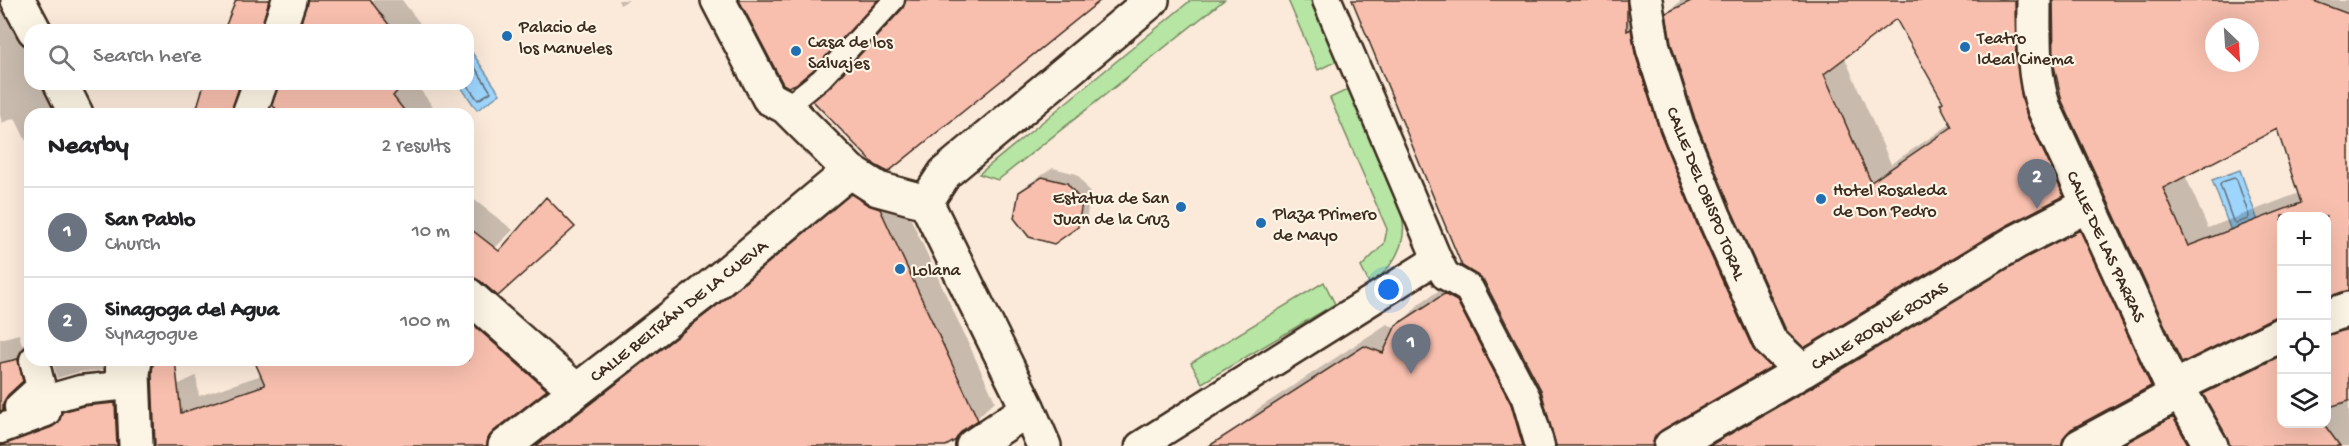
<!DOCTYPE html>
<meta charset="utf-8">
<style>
body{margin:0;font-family:"Gochi Hand",sans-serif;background:#f2f2f2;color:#202124}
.controls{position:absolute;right:18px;bottom:18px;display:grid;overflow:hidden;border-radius:12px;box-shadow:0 6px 24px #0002}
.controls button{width:54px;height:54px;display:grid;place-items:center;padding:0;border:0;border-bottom:2px solid #e0e0e0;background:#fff;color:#202124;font:30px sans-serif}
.compass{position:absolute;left:2205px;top:18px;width:54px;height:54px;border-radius:50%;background:#fff;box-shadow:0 6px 24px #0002;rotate:155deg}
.you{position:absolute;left:1389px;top:290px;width:21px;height:21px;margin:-15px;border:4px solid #fff;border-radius:50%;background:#1a73e8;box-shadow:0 0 0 9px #1a73e833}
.badge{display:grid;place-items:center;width:39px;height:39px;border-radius:50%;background:#b45309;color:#fff;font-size:20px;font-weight:700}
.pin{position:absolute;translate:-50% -50px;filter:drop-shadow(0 2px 3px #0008)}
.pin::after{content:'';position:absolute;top:32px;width:21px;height:18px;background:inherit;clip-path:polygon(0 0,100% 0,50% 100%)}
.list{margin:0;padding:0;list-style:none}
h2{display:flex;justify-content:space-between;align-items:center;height:78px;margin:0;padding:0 24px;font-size:26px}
h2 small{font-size:20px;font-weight:400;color:#757577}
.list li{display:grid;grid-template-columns:39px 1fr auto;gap:18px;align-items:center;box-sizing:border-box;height:90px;padding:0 24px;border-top:2px solid #e0e0e0}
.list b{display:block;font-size:22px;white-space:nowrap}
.list p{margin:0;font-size:20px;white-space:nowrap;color:#757577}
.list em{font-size:20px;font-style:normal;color:#757577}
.icon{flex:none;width:33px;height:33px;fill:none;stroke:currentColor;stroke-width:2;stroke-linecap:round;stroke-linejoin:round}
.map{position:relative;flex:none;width:2349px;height:446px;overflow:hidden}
.search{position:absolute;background:#fff;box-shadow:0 6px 24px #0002;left:24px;top:24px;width:450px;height:66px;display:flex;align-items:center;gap:15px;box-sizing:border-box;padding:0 21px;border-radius:18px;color:#757577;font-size:22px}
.panel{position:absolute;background:#fff;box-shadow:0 6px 24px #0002;left:24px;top:108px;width:450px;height:258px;border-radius:18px}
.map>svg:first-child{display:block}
</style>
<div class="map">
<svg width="2349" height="446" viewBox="0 0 2349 446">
<rect width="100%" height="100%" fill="#fbeada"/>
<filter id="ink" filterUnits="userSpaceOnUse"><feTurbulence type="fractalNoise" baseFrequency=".0167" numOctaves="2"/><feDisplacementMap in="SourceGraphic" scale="12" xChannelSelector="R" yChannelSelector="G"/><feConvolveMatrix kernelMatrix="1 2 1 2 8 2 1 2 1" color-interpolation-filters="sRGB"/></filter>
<g filter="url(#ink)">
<!-- green -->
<path fill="#b6e5a4" stroke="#788861" stroke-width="1.5" d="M1191 0H1224L998 180 979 174Z
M1288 0H1312L1337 61 1318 70Z
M1349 89 1400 208C1411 240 1394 266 1370 285L1361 267 1384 244 1387 229 1330 98Z
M1324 282 1335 304 1202 383 1191 363Z"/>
<!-- water -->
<path fill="#9dd5fd" stroke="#7691a4" stroke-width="1.5" d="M469 48 500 94 477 110 459 84H468Z
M2240 170 2258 221 2231 231 2212 180Z"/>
<!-- shadow -->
<path fill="#0003" fill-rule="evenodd" d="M0 0H22L30 30V84H65L73 114H30V140L26 141 15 118 2 123 0 115Z
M237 0H280L294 30H226Z
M309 0H402L425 30H300Z
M618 0H629L620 5Z
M1353 0H1646L1678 111 1789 347 1770 366 1670 423 1652 441 1637 446H1559L1542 390Z
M1681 0H2034L2035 35 2083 176 2063 195 2006 225 1805 346 1668 13ZM1897 17 1945 101 1952 123 1891 164 1844 56Z
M2054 0H2349V289L2327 295V303L2349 316V446H1689L2099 212 2170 366 2150 385 2081 423 2083 436 2193 399 2221 443 2231 446 2229 436 2205 394 2224 375 2282 347V424H2326V216H2282L2274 316 2182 361ZM2214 27H2250V63H2214ZM2278 127 2299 193 2208 228 2185 175Z
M206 84H251L262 114H195Z
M280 84H416L436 111 433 114H271Z
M1053 168 1077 174 1090 192 1087 216 1077 226 1020 193 1030 183Z
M871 177 898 191 995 401 955 439 943 446H529L536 443 735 290Z
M468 195 513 230 495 248 468 265Z
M1467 272 1479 279 1532 382 1529 446H1256L1237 430 1259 408 1387 324 1397 328 1420 303Z
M490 305 564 371 546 389 506 420 504 430 520 446H156L173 387 196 376 199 396 262 375 256 360H468V323Z
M19 334 22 345 30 343V360L40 362 24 378 21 390 2 410V415L25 427 64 412 82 394H134L113 417 134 406 151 446H0V339Z
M52 360H112L103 370 78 372 57 378Z"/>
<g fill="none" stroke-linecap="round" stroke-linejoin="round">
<!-- shore -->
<path stroke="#626e77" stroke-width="1.5" d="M466 84 478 100 491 92 468 57
M2234 178 2237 180 2249 216 2248 219 2236 223 2233 221 2220 185 2222 182Z"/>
</g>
<!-- building -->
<path fill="#f8bfae" stroke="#3b2a1e" stroke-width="1.5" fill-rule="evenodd" d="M236 0H269L261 30H224Z
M307 0H370L393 30H299Z
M739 0H878L813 70 796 84 788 87 783 84Z
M906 0H1101L888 172 875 165 813 101 830 87 903 8Z
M1352 0H1627V31L1631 29 1635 53 1660 132 1697 224 1753 349 1771 367 1662 430 1655 436 1652 446H1556L1541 390 1484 281 1477 275 1462 266Z
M1693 0H2015L2016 56 2022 99 2027 116 2064 196 2006 226 1804 348 1786 330 1731 209 1695 119 1671 44 1666 13ZM1896 19 1943 102 1940 104 1952 127 1871 182 1824 74Z
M2053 0H2311L2349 14V291L2326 297V216H2282V316L2274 317 2182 363 2062 101 2054 66ZM2214 27H2250V63H2214ZM2277 129 2301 203 2188 246 2163 188Z
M204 84H240L231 114H195Z
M278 84H396L400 88 393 96 407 114H282L272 105Z
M1042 177 1067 183 1082 202 1078 227 1054 244 1029 237 1014 218 1019 192Z
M851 194 868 205 880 209 978 420 963 430 956 440 946 446H536L714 308Z
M546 197 575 227 498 296 480 281 468 277V227L499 251Z
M2080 230 2151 386 2071 429 2064 437 2061 446H1709L1812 387 2025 258Z
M1444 294 1457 301 1511 404 1523 446H1209L1364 346 1383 353 1396 325Z
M468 320 547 390 494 431 488 438 487 446H155L152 375 153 360H175L181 413 265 385 254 360H468Z
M2349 329V401L2326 408V335Z
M2282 355V423H2323L2340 446H2230L2227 437 2203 394Z
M18 359 23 381 8 395 3 403V410L0 411V363Z
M115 403 117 446H0L52 427 59 422 62 412 83 406Z
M2173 417 2189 446H2120Z"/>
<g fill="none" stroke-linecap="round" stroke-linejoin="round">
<!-- service casing -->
<g stroke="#3b2a1e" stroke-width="24">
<path id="service" d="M786 107 821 79 894 0"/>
</g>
<!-- pedestrian casing -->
<g stroke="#3b2a1e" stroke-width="33">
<path id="pedestrian" d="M1437 259 1445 275 1469 289 1526 398 1540 446
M19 407 41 387 34 360
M0 429 46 412 42 401 80 390 120 386V360
M1140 446 1437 259 1327 0"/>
</g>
<!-- minor casing -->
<g stroke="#3b2a1e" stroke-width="38">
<path id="minor" d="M18 0 34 30
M718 0 769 98 786 107 850 171 878 189 926 202
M1645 0 1653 48 1677 125 1714 216 1770 341 1802 371
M2034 0C2034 37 2032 73 2044 108L2169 380 2183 397 2211 446
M279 30 289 0
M61 84 76 114
M249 114 260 84
M468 295 576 390
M2326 317 2349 309
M135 360 133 374 136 446
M505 446 703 293 850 171
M973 446 1028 409
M1044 446 1028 409 926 202 945 173 1152 0
M1671 446 1802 371 2016 242 2088 205
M2080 446 2171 397 2183 383 2282 334"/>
</g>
<!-- service -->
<use href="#service" stroke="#fcf5e5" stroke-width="20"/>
<!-- pedestrian -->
<use href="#pedestrian" stroke="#fcf5e5" stroke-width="28"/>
<!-- minor -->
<use href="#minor" stroke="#fcf5e5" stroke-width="33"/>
</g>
</g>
<!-- markers -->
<g fill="#1f6fb2" stroke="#fcf5e5" stroke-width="2">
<circle cx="507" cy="36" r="6"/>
<circle cx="1965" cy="47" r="6"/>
<circle cx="796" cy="51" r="6"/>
<circle cx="1821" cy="199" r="6"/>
<circle cx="1181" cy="207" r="6"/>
<circle cx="1261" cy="223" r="6"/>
<circle cx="900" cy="269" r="6"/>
</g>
<g text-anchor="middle" stroke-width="4.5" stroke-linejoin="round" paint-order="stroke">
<!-- poi labels -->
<g font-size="18" fill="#3b2a1e" stroke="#fcf5e5" text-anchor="start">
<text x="519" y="32">Palacio de<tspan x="519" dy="21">los Manueles</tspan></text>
<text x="1977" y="43">Teatro<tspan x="1977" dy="21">Ideal Cinema</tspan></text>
<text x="808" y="47">Casa de los<tspan x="808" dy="21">Salvajes</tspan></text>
<text x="1833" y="195">Hotel Rosaleda<tspan x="1833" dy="21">de Don Pedro</tspan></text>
<text x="1169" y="203" text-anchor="end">Estatua de San<tspan x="1169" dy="21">Juan de la Cruz</tspan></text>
<text x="1273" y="219">Plaza Primero<tspan x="1273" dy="21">de Mayo</tspan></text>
<text x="912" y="275">Lolana</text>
</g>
<!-- street labels -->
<g font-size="18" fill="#3b2a1e" stroke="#fcf5e5">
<text transform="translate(1707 193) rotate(68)" y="6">CALLE DEL OBISPO TORAL</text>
<text transform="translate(2107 246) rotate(65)" y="6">CALLE DE LAS PARRAS</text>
<text transform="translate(678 310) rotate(-38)" y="6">CALLE BELTRÁN DE LA CUEVA</text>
<text transform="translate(1879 325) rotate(-31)" y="6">CALLE ROQUE ROJAS</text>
</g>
</g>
</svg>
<div class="controls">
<button>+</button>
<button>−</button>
<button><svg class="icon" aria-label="locate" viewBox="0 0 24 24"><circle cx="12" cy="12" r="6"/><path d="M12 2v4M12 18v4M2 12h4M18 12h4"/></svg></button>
<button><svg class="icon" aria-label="layers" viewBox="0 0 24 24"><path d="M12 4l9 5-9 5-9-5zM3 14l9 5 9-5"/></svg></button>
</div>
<svg class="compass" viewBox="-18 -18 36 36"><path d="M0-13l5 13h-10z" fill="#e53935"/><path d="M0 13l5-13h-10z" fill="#757577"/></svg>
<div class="you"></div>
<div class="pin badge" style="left:1411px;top:374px;background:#6b7280">1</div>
<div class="pin badge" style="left:2037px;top:209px;background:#6b7280">2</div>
<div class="search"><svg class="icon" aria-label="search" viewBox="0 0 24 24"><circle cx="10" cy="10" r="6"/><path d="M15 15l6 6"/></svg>Search here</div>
<section class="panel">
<h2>Nearby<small>2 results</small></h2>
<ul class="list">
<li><span class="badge" style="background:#6b7280">1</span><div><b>San Pablo</b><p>Church</p></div><em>10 m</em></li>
<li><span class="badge" style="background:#6b7280">2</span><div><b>Sinagoga del Agua</b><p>Synagogue</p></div><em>100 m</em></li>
</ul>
</section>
</div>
